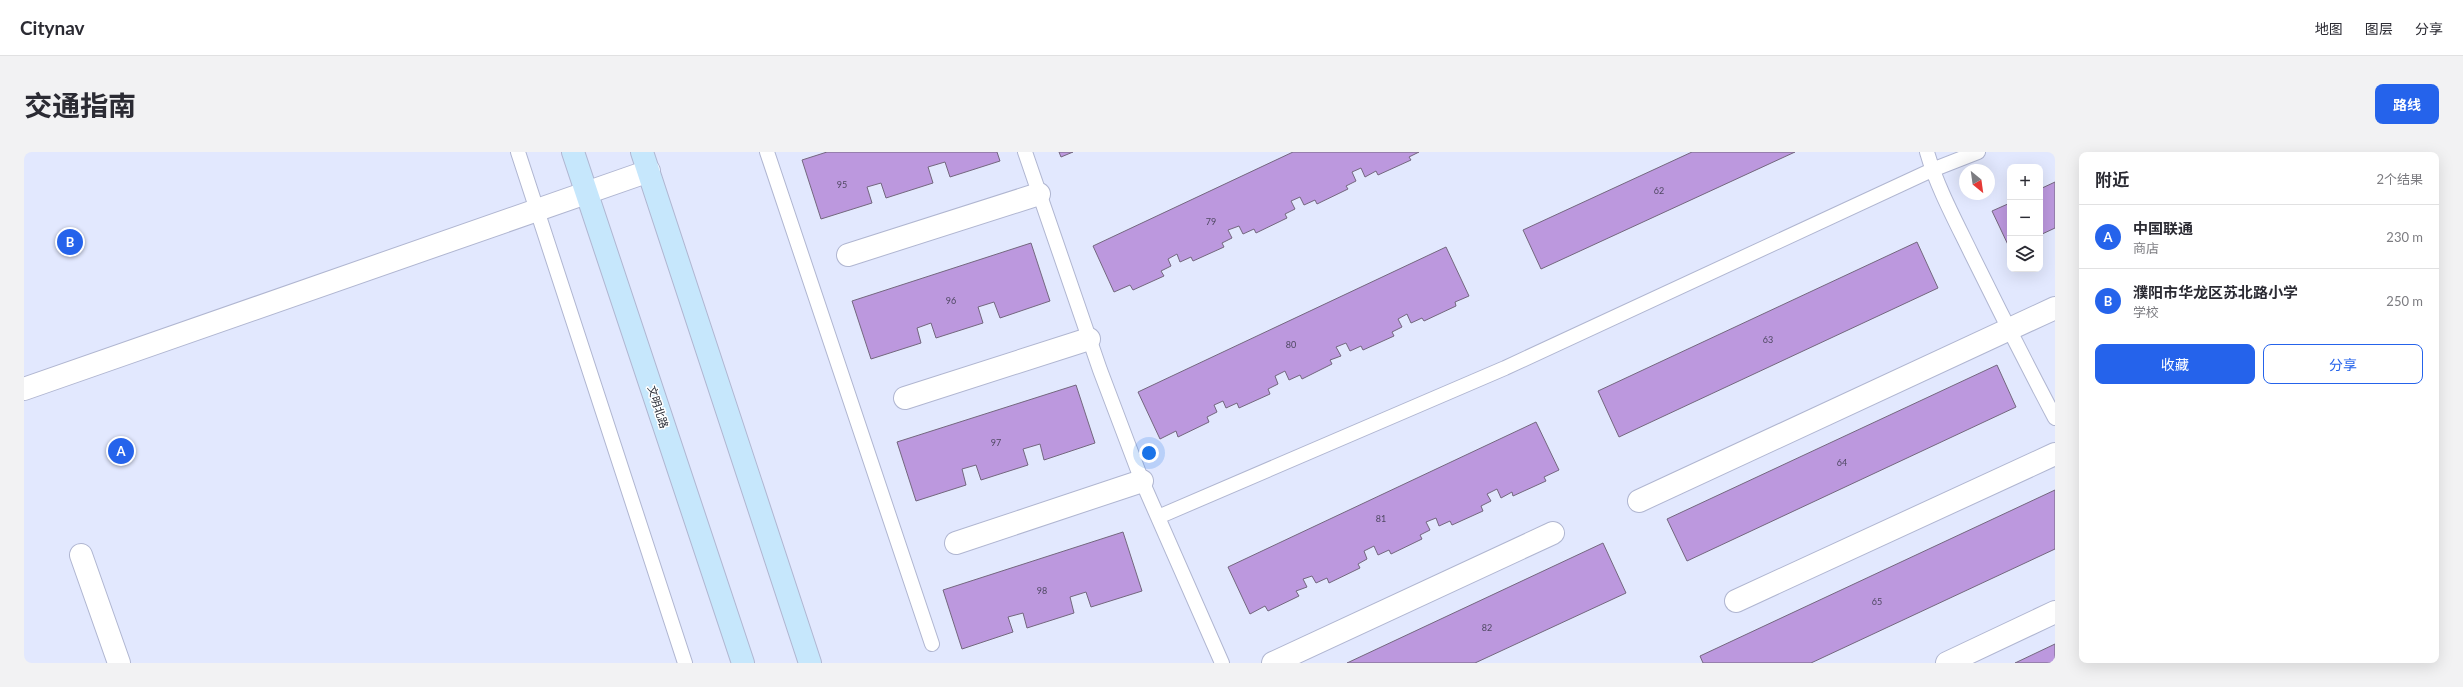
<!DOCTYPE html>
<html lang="zh">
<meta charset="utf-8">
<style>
body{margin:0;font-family:Lato,"Noto Sans SC",sans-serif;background:#f2f2f3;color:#2b2b33}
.controls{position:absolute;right:12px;top:12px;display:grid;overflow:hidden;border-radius:8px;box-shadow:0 4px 16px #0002}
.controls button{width:36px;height:36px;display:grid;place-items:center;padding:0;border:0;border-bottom:1px solid #e1e1e2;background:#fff;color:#2b2b33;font:20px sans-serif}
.compass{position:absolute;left:1935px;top:12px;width:36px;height:36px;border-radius:50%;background:#fff;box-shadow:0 4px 16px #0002;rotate:151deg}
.you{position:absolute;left:1125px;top:301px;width:14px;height:14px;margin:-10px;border:3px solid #fff;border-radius:50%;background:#1a73e8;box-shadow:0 0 0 6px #1a73e833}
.badge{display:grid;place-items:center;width:26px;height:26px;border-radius:50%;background:#2563eb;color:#fff;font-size:13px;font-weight:700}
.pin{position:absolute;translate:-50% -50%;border:2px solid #fff;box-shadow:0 1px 4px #0006}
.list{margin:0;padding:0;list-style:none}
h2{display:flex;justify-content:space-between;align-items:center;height:52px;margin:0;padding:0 16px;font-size:17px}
h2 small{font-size:13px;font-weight:400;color:#7c7c81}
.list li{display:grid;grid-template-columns:26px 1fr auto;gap:12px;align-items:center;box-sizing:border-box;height:64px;padding:0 16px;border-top:1px solid #e1e1e2}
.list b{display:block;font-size:15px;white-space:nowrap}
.list p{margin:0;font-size:13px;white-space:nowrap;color:#7c7c81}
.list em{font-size:13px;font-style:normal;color:#7c7c81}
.actions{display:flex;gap:8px;padding:12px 16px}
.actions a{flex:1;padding:9px 0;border:1px solid #2563eb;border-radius:8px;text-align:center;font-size:14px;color:#2563eb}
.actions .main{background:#2563eb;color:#fff}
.icon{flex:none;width:22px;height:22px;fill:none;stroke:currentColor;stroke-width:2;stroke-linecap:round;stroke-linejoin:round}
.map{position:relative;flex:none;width:2031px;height:511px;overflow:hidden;border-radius:8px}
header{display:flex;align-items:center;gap:24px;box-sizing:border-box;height:56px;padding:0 20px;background:#fff;border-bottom:1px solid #e1e1e2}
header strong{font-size:19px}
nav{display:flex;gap:22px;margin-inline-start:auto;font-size:14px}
.intro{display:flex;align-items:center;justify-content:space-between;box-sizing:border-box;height:96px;padding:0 24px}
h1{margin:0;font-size:28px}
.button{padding:10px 18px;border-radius:8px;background:#2563eb;color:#fff;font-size:14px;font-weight:700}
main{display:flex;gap:24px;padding:0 24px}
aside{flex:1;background:#fff;border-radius:8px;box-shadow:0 4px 16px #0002}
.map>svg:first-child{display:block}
</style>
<header>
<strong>Citynav</strong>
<nav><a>地图</a><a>图层</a><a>分享</a></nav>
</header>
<div class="intro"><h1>交通指南</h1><a class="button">路线</a></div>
<main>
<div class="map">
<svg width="2031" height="511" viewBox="0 0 2031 511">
<rect width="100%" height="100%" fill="#e2e8fe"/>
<!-- building -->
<path fill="#bc98de" stroke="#73677e" d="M803 0H973L976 9 926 25 921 10 904 15 909 31 862 46 857 31 843 35 848 51 797 67 778 8Z
M1035 0H1049L1037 5Z
M1269 0H1395L1385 5 1387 8 1354 23 1352 19 1341 25 1337 16 1328 20 1332 29 1322 34 1324 37 1293 52 1291 48 1280 53 1276 45 1267 49 1271 57 1261 62 1263 66 1232 81 1230 77 1219 82 1215 74 1204 78 1208 86 1198 91 1200 95 1169 109 1167 105 1156 110 1153 102 1144 107 1147 114 1137 119 1140 124 1109 138 1106 133 1090 140 1069 94Z
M1668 0H1771L1517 117 1499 78Z
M2031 30V76L2016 83V37Z
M1986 51V97L1968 59Z
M1893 90 1914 136 1595 285 1574 239Z
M1007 91 1026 149 976 166 970 150 954 155 959 171 912 186 907 171 893 176 897 191 847 207 828 149Z
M1422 95 1445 144 1431 150 1432 154 1400 169 1398 166 1387 171 1383 162 1374 167 1378 175 1368 180 1370 184 1339 198 1337 194 1326 199 1322 191 1312 195 1317 204 1306 208 1308 212 1278 227 1276 223 1265 228 1261 219 1251 224 1254 232 1244 237 1246 242 1215 256 1213 251 1202 256 1199 249 1190 253 1193 260 1183 265 1185 270 1154 285 1152 279 1136 287 1114 240Z
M1973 213 1992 255 1663 409 1643 367Z
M1052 233 1071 291 1020 308 1016 292 999 297 1004 313 957 328 952 313 938 317 942 333 892 349 873 290Z
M1512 270 1535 318 1520 325 1522 329 1489 344 1488 340 1477 346 1473 337 1463 342 1467 349 1457 354 1459 359 1428 373 1426 369 1415 374 1412 366 1402 370 1406 378 1396 383 1398 387 1367 402 1365 398 1354 403 1350 394 1340 399 1343 407 1334 412 1336 416 1305 431 1303 426 1292 431 1288 424 1279 427 1283 435 1272 439 1275 444 1244 459 1241 454 1226 462 1204 415Z
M2031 338V397L1787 511H1679L1676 504Z
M1099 380 1118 439 1067 455 1062 440 1046 445 1050 461 1003 476 999 461 984 465 989 480 938 497 919 438Z
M1579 391 1602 441 1451 511H1323Z
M2031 492V511H1991Z"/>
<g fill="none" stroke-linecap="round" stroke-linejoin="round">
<!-- lane casing -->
<g stroke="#b0b6d1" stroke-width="16">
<path id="lane" d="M494 0 661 511
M743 0 908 492
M1001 0 1076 218 1118 329 1198 511
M1903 0C1913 35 1931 68 1947 101 1974 156 2002 211 2031 266
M1134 365 1481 216 1908 18 1954 0"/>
</g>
<!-- street casing -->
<g stroke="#b0b6d1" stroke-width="24">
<path id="street" d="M824 103 1015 42
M0 237 625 19
M881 246 1065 187
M1615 349 2031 156
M932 391 1118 329
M57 403 95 511
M1712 449 2031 302
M1249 511 1529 381
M1923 511 2031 460"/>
</g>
<!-- secondary casing -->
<g stroke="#b0b6d1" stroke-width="24">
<path id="secondary" d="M549 0 719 511
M618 0 786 511"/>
</g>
<!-- lane -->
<use href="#lane" stroke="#fff" stroke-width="14"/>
<!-- street -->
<use href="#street" stroke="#fff" stroke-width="22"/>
<!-- secondary -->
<use href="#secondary" stroke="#c6e7fc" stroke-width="22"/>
</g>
<g text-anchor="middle" stroke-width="3" stroke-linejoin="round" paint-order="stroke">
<!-- number labels -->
<g font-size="9" fill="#4f4862">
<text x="818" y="36">95</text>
<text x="1635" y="42">62</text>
<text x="1187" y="73">79</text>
<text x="927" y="152">96</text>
<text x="1744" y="191">63</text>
<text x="1267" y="196">80</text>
<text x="972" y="294">97</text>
<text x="1818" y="314">64</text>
<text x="1357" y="370">81</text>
<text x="1018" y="442">98</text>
<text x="1853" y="453">65</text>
<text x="1463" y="479">82</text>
</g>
<!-- street labels -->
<g font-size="11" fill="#2b2e38" stroke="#fff">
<text transform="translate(634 255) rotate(72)" y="4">文明北路</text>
</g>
</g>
</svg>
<div class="controls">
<button>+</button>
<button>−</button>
<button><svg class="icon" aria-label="layers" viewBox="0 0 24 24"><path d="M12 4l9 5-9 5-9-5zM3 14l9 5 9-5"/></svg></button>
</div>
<svg class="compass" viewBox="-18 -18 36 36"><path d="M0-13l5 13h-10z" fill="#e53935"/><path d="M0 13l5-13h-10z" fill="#7c7c81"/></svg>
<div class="you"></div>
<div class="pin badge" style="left:97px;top:299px">A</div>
<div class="pin badge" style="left:46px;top:90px">B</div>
</div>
<aside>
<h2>附近<small>2个结果</small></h2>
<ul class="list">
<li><span class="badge">A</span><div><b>中国联通</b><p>商店</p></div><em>230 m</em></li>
<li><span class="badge">B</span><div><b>濮阳市华龙区苏北路小学</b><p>学校</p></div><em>250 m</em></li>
</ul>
<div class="actions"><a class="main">收藏</a><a>分享</a></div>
</aside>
</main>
